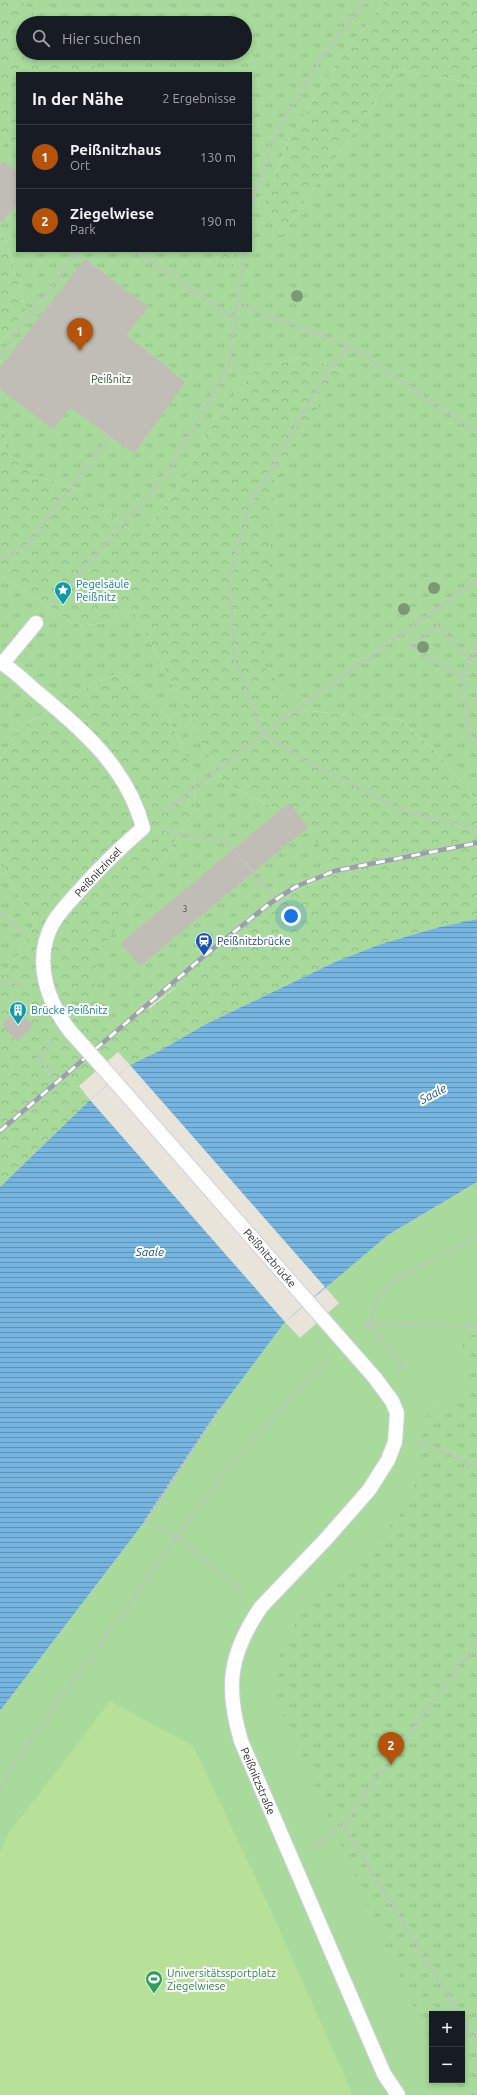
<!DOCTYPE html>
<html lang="de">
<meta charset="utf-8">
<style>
body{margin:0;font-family:Ubuntu,sans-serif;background:#20242c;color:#f1f3f6}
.controls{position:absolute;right:12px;bottom:12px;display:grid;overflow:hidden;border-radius:0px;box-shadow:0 2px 6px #0003}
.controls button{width:36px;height:36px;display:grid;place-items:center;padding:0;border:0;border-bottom:1px solid #363941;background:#171b24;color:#f1f3f6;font:20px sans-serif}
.you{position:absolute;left:291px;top:916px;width:14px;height:14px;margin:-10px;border:3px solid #fff;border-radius:50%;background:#1a73e8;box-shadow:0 0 0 6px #1a73e833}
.badge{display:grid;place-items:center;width:26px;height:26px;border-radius:50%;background:#b45309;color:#fff;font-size:13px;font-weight:700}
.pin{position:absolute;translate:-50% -33px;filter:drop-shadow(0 1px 2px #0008)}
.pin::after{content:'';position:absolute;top:21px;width:14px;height:12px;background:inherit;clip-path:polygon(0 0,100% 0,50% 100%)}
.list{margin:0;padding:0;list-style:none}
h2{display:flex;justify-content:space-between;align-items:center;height:52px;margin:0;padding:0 16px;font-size:17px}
h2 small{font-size:13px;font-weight:400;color:#9ea1a6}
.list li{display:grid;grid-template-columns:26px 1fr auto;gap:12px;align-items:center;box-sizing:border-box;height:64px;padding:0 16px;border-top:1px solid #363941}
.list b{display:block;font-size:15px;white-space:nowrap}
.list p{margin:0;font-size:13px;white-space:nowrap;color:#9ea1a6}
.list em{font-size:13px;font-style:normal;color:#9ea1a6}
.icon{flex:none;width:22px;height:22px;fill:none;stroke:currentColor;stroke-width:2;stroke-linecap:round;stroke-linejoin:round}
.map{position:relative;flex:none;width:477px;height:2095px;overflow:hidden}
.search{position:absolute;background:#171b24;box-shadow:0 2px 6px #0003;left:16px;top:16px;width:236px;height:44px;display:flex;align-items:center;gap:10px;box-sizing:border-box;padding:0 14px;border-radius:22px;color:#9ea1a6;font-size:15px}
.panel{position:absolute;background:#171b24;box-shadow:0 2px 6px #0003;left:16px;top:72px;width:236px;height:180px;border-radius:0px}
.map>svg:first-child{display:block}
</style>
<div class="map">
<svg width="477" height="2095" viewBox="0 0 477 2095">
<defs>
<pattern id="forest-crowns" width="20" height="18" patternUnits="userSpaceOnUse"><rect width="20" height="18" fill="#a7da9b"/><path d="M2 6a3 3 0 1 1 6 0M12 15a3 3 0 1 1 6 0" fill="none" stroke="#90bb86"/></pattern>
<pattern id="park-tufts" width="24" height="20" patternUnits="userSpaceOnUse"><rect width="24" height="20" fill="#a7da9b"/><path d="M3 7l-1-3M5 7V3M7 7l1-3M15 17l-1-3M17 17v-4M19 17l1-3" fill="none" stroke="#90bb86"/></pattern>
<pattern id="water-rules" width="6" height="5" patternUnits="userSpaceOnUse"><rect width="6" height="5" fill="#76b5e0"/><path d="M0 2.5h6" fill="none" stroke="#6193b6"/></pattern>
</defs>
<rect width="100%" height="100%" fill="#e8e4da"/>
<!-- grass -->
<path fill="#a7da9b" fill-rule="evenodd" d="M477 1182V2095H0V1711L145 1521 219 1410 285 1322 300 1338 339 1303 325 1287 388 1235ZM432 2014H462V2080H432Z"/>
<!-- forest -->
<path fill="url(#forest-crowns)" d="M0 0H21L44 23H23V53H79L104 73H17V144L6 142 0 151Z
M386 0H477V84L396 69 373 105 281 235 264 202 289 139 337 62Z
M0 235 6 241 26 309 0 344Z
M209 251H234L233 270Z
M303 357 342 369 274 478 300 710 401 720 435 751 477 801V919L436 928 381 944 337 961 206 1024 161 1050 130 1065 118 1052 79 1086 90 1100 0 1187V971L5 976 36 923 6 875 0 847V758L21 727 96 682 122 672 167 715 194 772 195 808 151 880 149 1009 298 890 336 874 279 811 222 781 133 609 105 623 77 626 0 575V431L4 432 37 476 74 488 140 537 181 485 217 416 256 369Z"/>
<!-- park -->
<path fill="url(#park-tufts)" d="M21 0H386L337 62 289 139 264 202 281 235 373 105 396 69 477 84V801L435 751 401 720 300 710 264 667 274 478 341 369 303 357 256 369 217 416 181 485 140 537 74 488 37 476 8 456 4 432 0 431V344L26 309 6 241 0 235V151L6 141 17 144V251H209L233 269 234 251H251V73H104L79 53H245V23H44Z
M0 575 77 626 105 623 133 609 222 781 279 811 289 803 308 827 336 874 298 890 206 965 109 1036 94 995 97 955 151 880 195 808 194 772 167 715 122 672 96 682 21 727 0 758Z
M0 847 6 875 36 923 5 976 0 971Z
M461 1335H477V2095H465L454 2080H462V2014H432V2044L410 2000 282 1713 274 1690 276 1664 288 1636 301 1614 397 1519 413 1493 420 1456 423 1418 470 1385Z"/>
<!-- pitch -->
<path fill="#b7e098" d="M110 1701 193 1746 263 1893 353 2095H0V1852L8 1834Z"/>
<!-- water -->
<path fill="url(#water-rules)" d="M477 919V1182L388 1235 285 1322 219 1410 145 1521 0 1711V1187L90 1100 130 1065 161 1050 206 1024 337 961 381 944 436 928Z"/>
<!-- pier -->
<path fill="#e8e4da" d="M130 1065 325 1287 285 1322 90 1100Z"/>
<!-- building -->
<path fill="#c0bdb6" stroke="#c3c0b4" d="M3 161 17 172V204L2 222 0 220V165Z
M85 259 148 307 126 335 185 382 134 453 70 407 53 429 0 389V368Z
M289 803 308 827 140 966 121 943Z
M18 1009 33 1026 17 1041 2 1024Z"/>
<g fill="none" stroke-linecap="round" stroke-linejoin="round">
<!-- lane casing -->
<g stroke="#cfd0de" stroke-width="16">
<path id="lane" d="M0 662C14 670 26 683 38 693 83 730 128 769 143 828 120 848 100 867 80 890 71 900 60 911 53 923 33 959 46 1000 70 1031
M3 663 36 623
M112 1078 303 1296
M375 1378 392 1401 397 1413 395 1442 388 1460 369 1490 326 1539 261 1607C229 1654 225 1687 241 1741L384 2074 398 2095"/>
</g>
<!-- path -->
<path stroke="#c3c3c3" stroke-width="2.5" stroke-dasharray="3 2" stroke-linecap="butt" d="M251 206C259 184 265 159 275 137 300 88 330 42 366 0
M135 251 228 314 237 317
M239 304 349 346 477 432
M349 346 325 376 251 503 230 577 234 657 263 734 315 766 403 810 477 829
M0 355 78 251
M0 560 26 547 110 436
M51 606 170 469 229 366 245 251
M477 644 462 678 468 731 477 746
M462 678 409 645 438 626 470 659
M163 813 263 734 477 580
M165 831 226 841 262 882
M256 886 262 882 288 913 282 919
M0 912 24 934
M0 982 23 986
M52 1044 37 1056 54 1076
M369 1324 477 1326
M369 1325 404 1366 398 1372
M363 1329 369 1324 379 1297 392 1282 477 1238
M219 1410 145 1521 177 1537 243 1592
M418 1442 477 1466
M0 1792 14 1764 220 1477 311 1376 330 1359
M343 1825 460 2014
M311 1849 343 1825 477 1642
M462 2018 477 2042"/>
<!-- lane -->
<use href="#lane" stroke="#fff" stroke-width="14"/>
<!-- rail casing -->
<g stroke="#9d9daf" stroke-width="4.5">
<path id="rail" d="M0 1131 204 956 269 904 295 887 334 871 477 843"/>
</g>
<!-- rail -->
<use href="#rail" stroke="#fff" stroke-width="3" stroke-dasharray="9" stroke-linecap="butt"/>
<!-- lane-bridge casing -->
<g stroke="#cfd0de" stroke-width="16" stroke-linecap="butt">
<path id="lane-bridge" d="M70 1031 112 1078
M303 1296 375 1378"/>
</g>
<!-- lane-bridge -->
<use href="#lane-bridge" stroke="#fff" stroke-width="14"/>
</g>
<!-- trees -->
<g fill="#7c9974">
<circle cx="297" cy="296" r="6"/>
<circle cx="434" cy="588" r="6"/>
<circle cx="404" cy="609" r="6"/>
<circle cx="423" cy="647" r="6"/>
</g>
<!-- icons -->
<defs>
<g id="sight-pin" transform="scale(0.9)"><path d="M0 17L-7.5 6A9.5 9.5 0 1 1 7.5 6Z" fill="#0f9aa8" stroke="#fff"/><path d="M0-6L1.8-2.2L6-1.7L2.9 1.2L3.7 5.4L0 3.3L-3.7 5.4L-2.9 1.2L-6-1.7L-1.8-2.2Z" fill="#fff"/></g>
<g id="station-pin" transform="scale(0.9)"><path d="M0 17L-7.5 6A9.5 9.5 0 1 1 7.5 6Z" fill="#1a4fb4" stroke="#fff"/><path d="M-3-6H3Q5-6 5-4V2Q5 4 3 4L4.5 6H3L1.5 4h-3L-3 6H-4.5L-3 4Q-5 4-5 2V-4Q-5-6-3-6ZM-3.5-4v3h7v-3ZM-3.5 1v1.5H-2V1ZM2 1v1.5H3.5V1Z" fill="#fff"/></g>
<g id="building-pin" transform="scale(0.9)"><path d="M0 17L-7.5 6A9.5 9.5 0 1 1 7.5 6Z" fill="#0f9aa8" stroke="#fff"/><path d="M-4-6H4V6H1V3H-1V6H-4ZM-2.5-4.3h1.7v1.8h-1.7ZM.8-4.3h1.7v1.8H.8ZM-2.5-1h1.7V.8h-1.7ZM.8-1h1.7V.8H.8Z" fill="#fff"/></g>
<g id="stadium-pin" transform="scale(0.9)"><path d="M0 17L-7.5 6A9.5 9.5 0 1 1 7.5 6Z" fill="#2e9e5b" stroke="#fff"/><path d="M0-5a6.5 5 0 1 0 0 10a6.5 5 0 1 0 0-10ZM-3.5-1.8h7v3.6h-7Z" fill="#fff"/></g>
</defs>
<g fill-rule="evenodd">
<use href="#sight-pin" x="63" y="590"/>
<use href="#station-pin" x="204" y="941"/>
<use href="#building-pin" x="18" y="1010"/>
<use href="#stadium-pin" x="154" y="1979"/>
</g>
<g text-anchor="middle" stroke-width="4" stroke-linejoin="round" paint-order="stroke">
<!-- number labels -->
<g font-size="9" fill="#4d4c4b">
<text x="185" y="912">3</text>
</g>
<!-- park labels -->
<g font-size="11" fill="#245b20" stroke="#fff">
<text x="111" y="383">Peißnitz</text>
</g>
<!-- culture labels -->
<g font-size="11" fill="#0d838f" stroke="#fff" text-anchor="start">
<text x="76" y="588">Pegelsäule<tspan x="76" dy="13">Peißnitz</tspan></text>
<text x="31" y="1014">Brücke Peißnitz</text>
</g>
<!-- street labels -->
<g font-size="11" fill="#272727" stroke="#fff">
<text transform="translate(98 872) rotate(-47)" y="4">Peißnitzinsel</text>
<text transform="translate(270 1258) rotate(49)" y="4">Peißnitzbrücke</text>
<text transform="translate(258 1781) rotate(67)" y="4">Peißnitzstraße</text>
</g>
<!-- transit labels -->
<g font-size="11" fill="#164399" stroke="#fff" text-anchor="start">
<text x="217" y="945">Peißnitzbrücke</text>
</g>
<!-- leisure labels -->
<g font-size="11" fill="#27864d" stroke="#fff" text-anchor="start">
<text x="167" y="1977">Universitätssportplatz<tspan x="167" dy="13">Ziegelwiese</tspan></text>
</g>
<!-- water labels -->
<g font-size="12" font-style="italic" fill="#1b5287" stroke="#fff">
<text transform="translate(433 1094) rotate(-28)" y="4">Saale</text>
<text x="150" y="1256">Saale</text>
</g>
</g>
</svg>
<div class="controls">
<button>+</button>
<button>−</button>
</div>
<div class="you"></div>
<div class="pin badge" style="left:80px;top:351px">1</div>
<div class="pin badge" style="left:391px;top:1765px">2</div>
<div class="search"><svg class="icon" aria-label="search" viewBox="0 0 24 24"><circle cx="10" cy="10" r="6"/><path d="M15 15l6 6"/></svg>Hier suchen</div>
<section class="panel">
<h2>In der Nähe<small>2 Ergebnisse</small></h2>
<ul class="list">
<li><span class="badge">1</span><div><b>Peißnitzhaus</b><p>Ort</p></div><em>130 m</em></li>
<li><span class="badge">2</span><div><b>Ziegelwiese</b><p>Park</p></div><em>190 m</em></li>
</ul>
</section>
</div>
